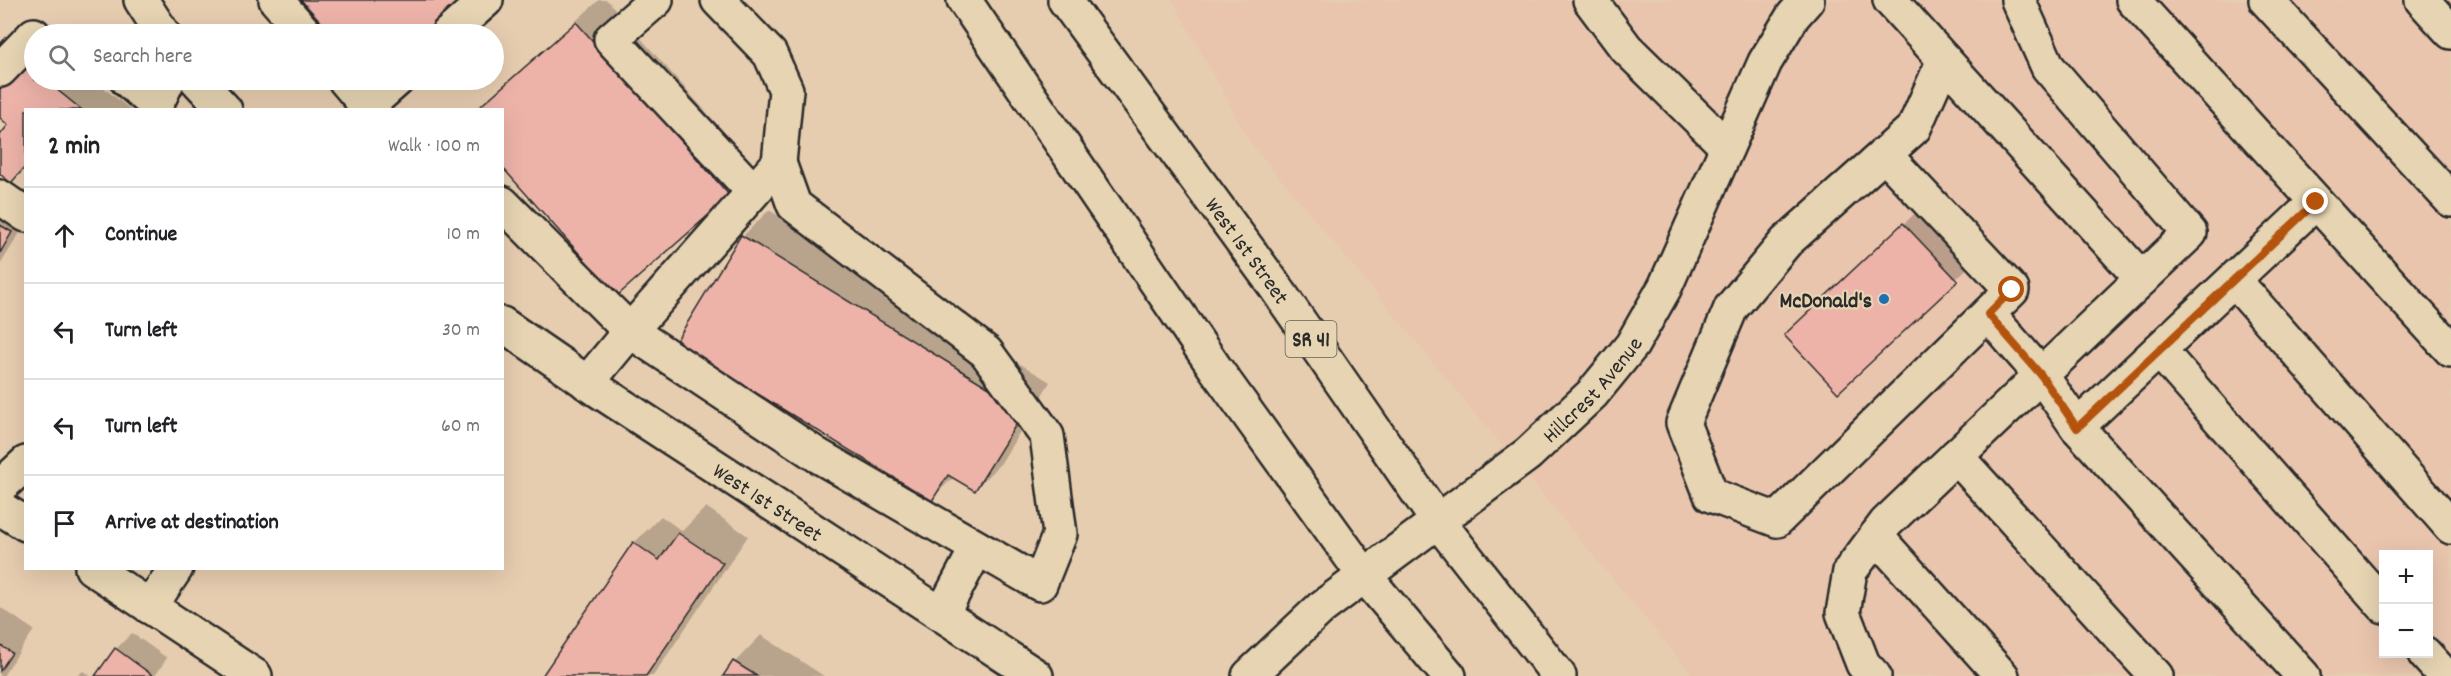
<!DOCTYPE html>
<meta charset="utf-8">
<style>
body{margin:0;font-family:Dekko,sans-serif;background:#f2f2f2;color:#202124}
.controls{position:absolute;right:18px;bottom:18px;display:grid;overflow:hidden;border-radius:0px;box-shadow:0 6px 24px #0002}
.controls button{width:54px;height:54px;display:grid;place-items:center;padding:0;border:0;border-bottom:2px solid #e0e0e0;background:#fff;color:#202124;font:30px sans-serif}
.stop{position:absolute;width:18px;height:18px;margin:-14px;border:4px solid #b45309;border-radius:50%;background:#fff}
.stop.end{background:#b45309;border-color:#fff;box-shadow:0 2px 6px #0008}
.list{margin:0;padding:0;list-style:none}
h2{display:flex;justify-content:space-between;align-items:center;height:78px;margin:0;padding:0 24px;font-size:26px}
h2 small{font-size:20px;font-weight:400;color:#757577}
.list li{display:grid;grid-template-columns:39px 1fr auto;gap:18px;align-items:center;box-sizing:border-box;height:96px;padding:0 24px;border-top:2px solid #e0e0e0}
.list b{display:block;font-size:22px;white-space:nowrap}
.list em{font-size:20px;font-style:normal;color:#757577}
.icon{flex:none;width:33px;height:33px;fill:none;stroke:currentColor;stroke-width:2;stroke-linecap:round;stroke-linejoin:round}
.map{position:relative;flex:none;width:2451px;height:676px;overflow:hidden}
.search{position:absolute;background:#fff;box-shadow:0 6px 24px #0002;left:24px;top:24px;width:480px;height:66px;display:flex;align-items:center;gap:15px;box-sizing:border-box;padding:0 21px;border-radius:33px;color:#757577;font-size:22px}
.panel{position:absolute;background:#fff;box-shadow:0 6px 24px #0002;left:24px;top:108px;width:480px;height:462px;border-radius:0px}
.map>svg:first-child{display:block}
</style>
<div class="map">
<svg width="2451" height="676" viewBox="0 0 2451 676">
<rect width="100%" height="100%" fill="#e7cdb0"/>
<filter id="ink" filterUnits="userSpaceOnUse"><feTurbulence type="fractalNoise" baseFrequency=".0167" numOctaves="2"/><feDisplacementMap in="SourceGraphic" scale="12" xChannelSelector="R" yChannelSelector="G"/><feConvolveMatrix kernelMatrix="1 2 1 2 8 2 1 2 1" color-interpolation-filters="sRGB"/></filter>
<g filter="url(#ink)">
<!-- built -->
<path fill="#e9c5ae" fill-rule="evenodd" d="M1172 0H2451V676H1693L1250 142ZM2384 554H2428V654H2384Z"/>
<!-- shadow -->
<path fill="#0003" d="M303 0H469L431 34H334Z
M599 0H607L756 168 729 195 502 110H477Z
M34 48V80H94L131 110H26V167L11 181 0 172V138L10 125 0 116V87Z
M0 189 26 223 0 265Z
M1927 202 1979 257 1838 391 1786 335Z
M769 210 1050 382 1001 463 975 489 954 477 931 499 743 236Z
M706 507 748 536 653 676H544L634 543 661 516 682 531Z
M0 607 34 630 3 676H0Z
M132 633 167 658 155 676H97L116 649Z
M761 635 824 676H725L735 662Z
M83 671 91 676H77Z"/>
<!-- building -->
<path fill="#edb3a9" stroke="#2b2b2b" stroke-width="1.5" d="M301 0H471L433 34H332Z
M576 22 730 196 617 296 502 167V110H476Z
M21 60 34 71V80H45L82 110H26V166L11 183 0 174V135L8 125 0 118V85Z
M1903 223 1958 281 1838 393 1784 335Z
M0 225 12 232 0 253Z
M741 235 1025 410 975 491 948 475 932 501 675 343Z
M678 533 723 563 646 676H542L633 542 659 560Z
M0 645 12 653 0 671Z
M115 648 152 675V676H95Z
M733 661 757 676H723Z"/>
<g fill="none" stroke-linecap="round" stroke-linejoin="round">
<!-- minor casing -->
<g stroke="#2b2b2b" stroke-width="38">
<g id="minor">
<path d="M141 0 163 34"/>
<path d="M276 0 306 34"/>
<path d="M656 0 611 39 753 191"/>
<path d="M1590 0 1626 48 1727 147"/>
<path d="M1890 0 2142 279"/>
<path d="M2133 0 2451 350"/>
<path d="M2266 0 2451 200"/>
<path d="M2422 0 2451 32"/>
<path d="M448 34 486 0"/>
<path d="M0 70 34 35"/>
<path d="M127 80 156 105 168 80"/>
<path d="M197 80 225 110"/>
<path d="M345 80 367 106"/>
<path d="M363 110 397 80"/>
<path d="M1884 154 2012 290 1777 520 1711 495 1683 423 1731 308 1786 242 1914 128 1944 60"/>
<path d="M0 197 26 215"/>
<path d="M502 203 630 331 779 163 786 90 770 54 718 0"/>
<path d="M2234 280 2451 527"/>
<path d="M1988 314 2041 375 2077 427"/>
<path id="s1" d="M502 324 598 390 1036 676"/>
<path d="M2159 350 2384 606"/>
<path d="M587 383 630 331 817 455 1040 584 1060 534 1047 436 986 352 794 205 779 163"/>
<path d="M1956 456 2156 676"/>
<path d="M0 487 26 463"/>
<path d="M0 508 26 524"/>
<path d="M1876 536 2002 676"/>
<path d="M92 568 255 676"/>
<path d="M150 607 176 568"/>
<path d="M942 614 977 548"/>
<path d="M2425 654 2445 676"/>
<path id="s2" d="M1249 676 1321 608 1528 454 1592 394 1632 345 1665 287 1765 62 1793 16 1807 0"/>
<path d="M1874 676 1863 664 1843 613 1850 571 1886 523 2190 233 2048 67 2018 0"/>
<path d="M2303 676 2077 427 2316 202"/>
</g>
</g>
<!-- major casing -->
<g stroke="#2b2b2b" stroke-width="38">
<g id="major">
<path d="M964 0 1215 368 1364 575 1449 676"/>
<path id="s3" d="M1065 0 1272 282 1437 520 1559 676"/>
</g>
</g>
<!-- minor -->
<use href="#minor" stroke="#e6d4b2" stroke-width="33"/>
<!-- major -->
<use href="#major" stroke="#e6d4b2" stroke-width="33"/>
</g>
</g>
<g fill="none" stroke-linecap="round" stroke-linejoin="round" filter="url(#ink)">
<!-- route -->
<path stroke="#b45309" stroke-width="8" d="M2012 290 1988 314 2041 375 2077 428 2316 202"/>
</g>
<!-- markers -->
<circle fill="#1f6fb2" stroke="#e6d4b2" stroke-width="2" cx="1884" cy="299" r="6"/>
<g text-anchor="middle" stroke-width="4.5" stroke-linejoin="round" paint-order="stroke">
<!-- shield labels -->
<rect fill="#e6d4b2" stroke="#635e54" stroke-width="1.5" x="1285.5" y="321" width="51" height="36" rx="4.5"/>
<g font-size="21" font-weight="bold" fill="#2b2b2b">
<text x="1311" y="346">SR 41</text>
</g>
<!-- street labels -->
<g font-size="22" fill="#2b2b2b" stroke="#e6d4b2">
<text dy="8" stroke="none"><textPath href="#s3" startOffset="310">West 1st Street</textPath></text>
<text dy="8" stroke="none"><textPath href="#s2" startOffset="448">Hillcrest Avenue</textPath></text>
<text dy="8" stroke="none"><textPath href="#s1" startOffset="320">West 1st Street</textPath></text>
</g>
<!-- poi labels -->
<g font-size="22" font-weight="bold" fill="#2b2b2b" stroke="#e6d4b2" text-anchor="end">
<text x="1872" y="307">McDonald's</text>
</g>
</g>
</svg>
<div class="controls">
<button>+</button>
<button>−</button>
</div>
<div class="stop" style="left:2012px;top:290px"></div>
<div class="stop end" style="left:2316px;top:202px"></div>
<div class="search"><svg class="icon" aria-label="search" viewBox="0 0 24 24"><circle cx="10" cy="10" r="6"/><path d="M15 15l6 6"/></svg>Search here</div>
<section class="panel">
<h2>2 min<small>Walk · 100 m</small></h2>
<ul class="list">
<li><svg class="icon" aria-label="ahead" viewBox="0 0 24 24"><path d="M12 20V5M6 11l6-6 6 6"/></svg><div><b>Continue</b></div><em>10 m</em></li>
<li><svg class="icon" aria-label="left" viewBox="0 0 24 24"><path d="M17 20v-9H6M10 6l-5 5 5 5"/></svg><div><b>Turn left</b></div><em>30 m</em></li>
<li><svg class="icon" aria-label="left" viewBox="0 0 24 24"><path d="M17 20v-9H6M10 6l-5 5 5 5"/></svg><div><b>Turn left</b></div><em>60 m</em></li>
<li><svg class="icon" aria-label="arrive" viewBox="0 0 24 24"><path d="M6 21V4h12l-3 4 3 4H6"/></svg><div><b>Arrive at destination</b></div></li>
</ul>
</section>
</div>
